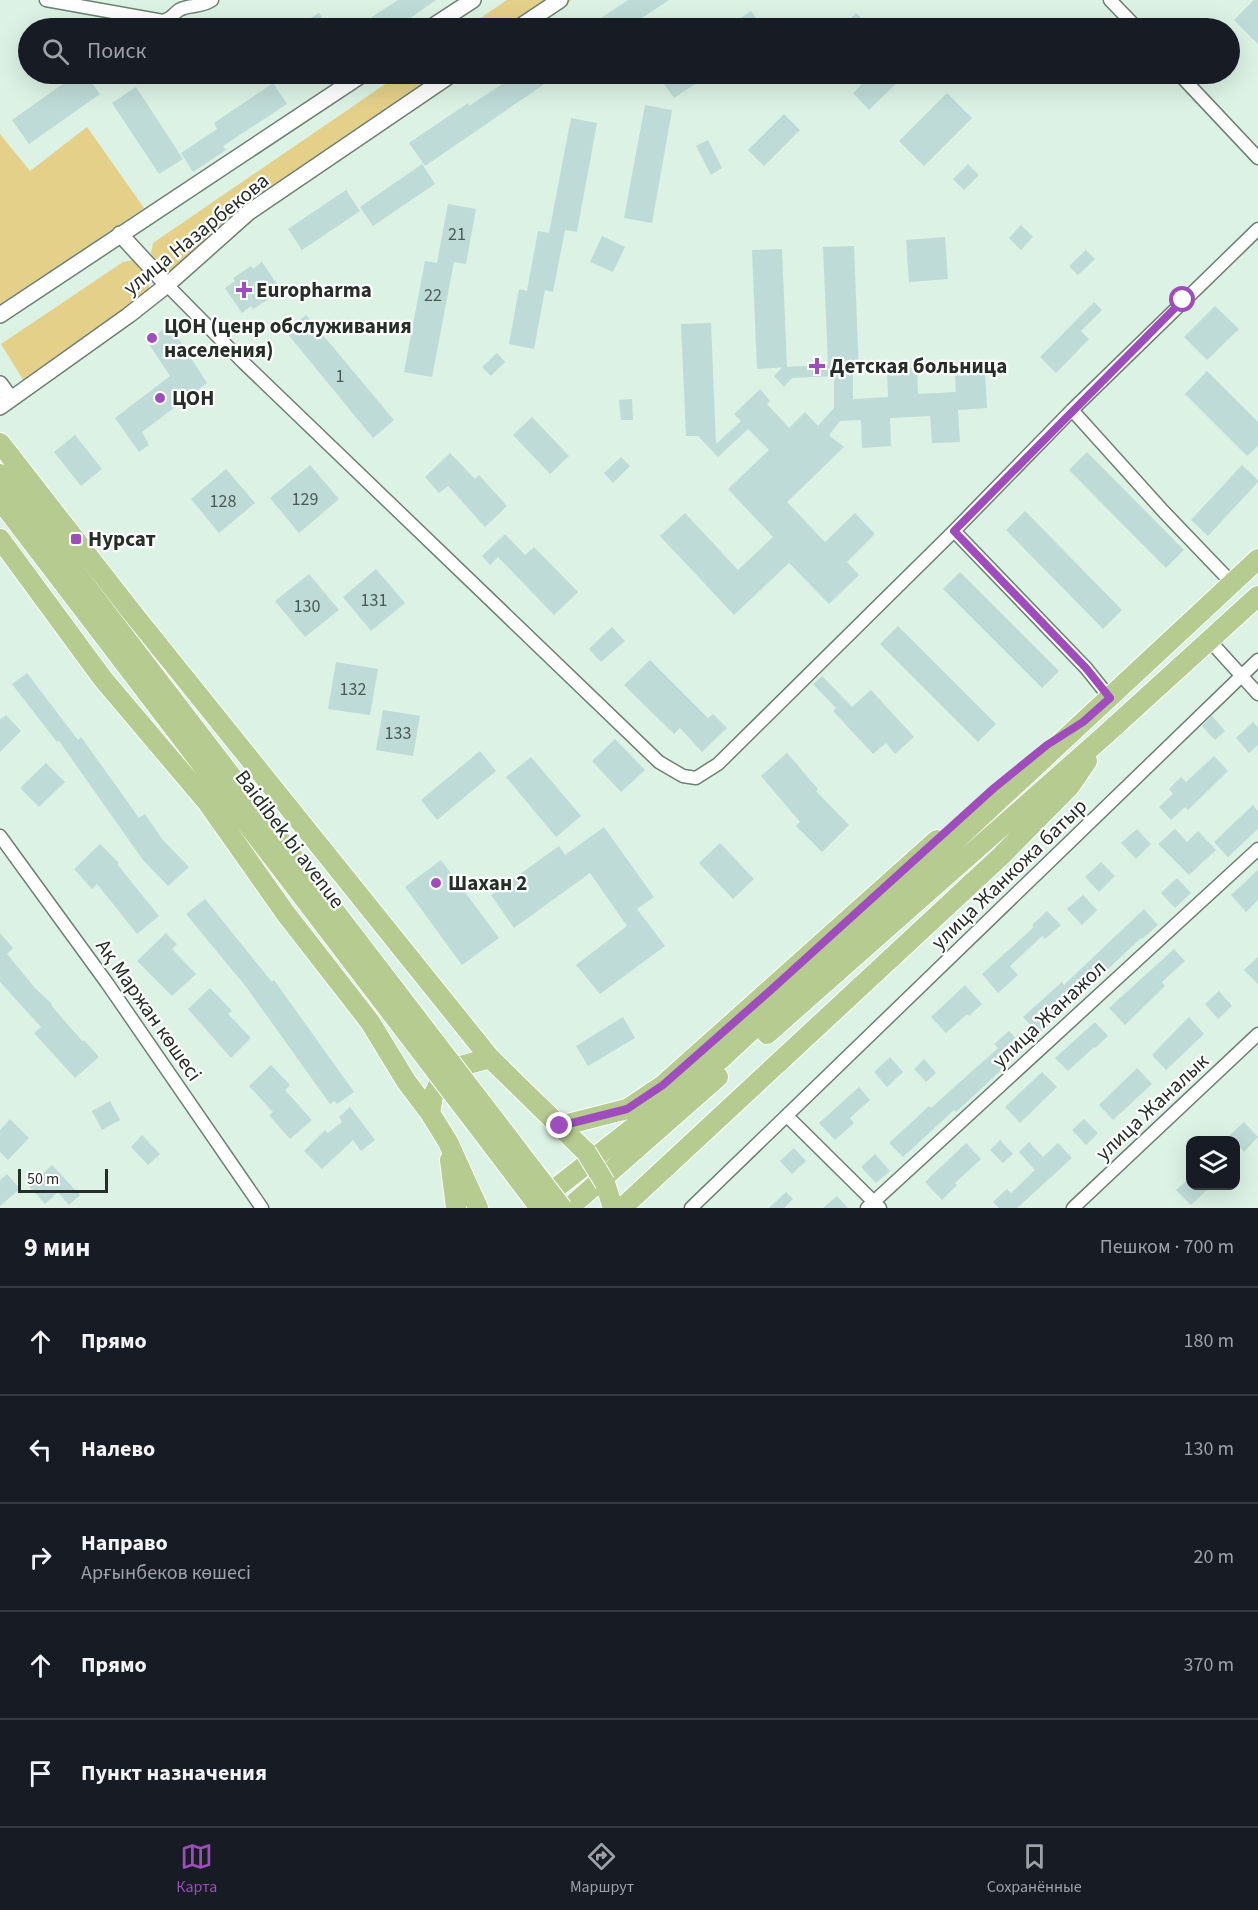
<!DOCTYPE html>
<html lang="ru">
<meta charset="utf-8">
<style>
body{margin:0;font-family:"Source Sans 3",sans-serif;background:#20242c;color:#f1f3f6}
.controls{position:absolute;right:18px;bottom:18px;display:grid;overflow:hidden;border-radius:12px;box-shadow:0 6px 24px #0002}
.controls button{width:54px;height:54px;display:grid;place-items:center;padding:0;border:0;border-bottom:2px solid #363941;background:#171b24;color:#f1f3f6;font:30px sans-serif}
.scale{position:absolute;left:18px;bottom:15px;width:90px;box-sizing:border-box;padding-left:6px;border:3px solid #252e28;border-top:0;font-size:16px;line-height:21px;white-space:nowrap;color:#252e28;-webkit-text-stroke:4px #fff;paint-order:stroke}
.stop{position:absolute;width:18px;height:18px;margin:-14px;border:4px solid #9f4dbc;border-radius:50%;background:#fff}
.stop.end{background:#9f4dbc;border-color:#fff;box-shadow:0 2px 6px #0008}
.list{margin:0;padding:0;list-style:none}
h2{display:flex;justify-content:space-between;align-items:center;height:78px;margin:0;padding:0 24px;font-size:26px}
h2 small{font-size:20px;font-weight:400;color:#9ea1a6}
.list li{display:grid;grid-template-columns:39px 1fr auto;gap:18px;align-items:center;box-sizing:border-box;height:108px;padding:0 24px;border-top:2px solid #363941}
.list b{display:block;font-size:22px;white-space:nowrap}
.list p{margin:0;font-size:20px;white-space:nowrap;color:#9ea1a6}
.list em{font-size:20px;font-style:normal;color:#9ea1a6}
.icon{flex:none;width:33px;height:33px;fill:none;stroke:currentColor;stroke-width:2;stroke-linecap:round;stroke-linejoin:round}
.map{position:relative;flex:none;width:1258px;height:1208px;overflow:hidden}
.search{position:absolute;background:#171b24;box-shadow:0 6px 24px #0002;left:18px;right:18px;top:18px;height:66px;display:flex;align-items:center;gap:15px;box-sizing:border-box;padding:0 21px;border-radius:33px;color:#9ea1a6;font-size:22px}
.sheet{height:618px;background:#171b24}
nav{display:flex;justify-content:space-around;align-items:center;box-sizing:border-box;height:84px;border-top:2px solid #363941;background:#171b24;font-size:16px;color:#9ea1a6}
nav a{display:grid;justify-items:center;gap:3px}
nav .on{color:#9f4dbc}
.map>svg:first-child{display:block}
</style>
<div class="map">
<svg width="1258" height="1208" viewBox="0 0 1258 1208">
<rect width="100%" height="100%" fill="#dbf2e4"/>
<!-- green -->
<path fill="#e4d089" d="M507 0H572L530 28H466Z
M400 74H464L176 269 169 270 159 265 151 253 153 243Z
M87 127 144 208 0 307V134L30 171Z
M132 260C146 267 152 277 148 292L27 386 1 344 123 262Z"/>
<!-- building -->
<path fill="#bedbd8" d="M398 0H436L396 28H355Z
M628 0H669L627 28H586Z
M1254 0H1258V44L1234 20Z
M751 11 764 28H726Z
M319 13 329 28H294Z
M856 13 872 28H841Z
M77 74H85L100 94 29 144 12 120Z
M517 74H559L425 166 409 143 468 103 469 106Z
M657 74H710L674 98Z
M872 74H906L869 110 853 93Z
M273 83 287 104 223 146 226 150 193 172 181 153 217 129 214 123Z
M136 87 183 159 159 174 112 103Z
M947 93 972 118 924 166 899 141Z
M645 105 672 110 652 223 624 218Z
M784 114 800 130 764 166 748 150Z
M571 118 597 123 577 232 565 230 553 292 545 290 534 349 509 344 519 289 527 291 538 231 549 233Z
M708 140 722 168 711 175 696 146Z
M422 164 435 184 373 226 360 207Z
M968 164 979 175 964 190 953 179Z
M346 190 360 211 302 250 288 229Z
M448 204 476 209 466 264 454 262 432 377 404 372 425 261 437 263Z
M1021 225 1033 237 1021 250 1009 238Z
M602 236 625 247 613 272 590 262Z
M945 237 948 279 909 282 906 240Z
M854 246 859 373 853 374V399L888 397 887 369 917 367 918 394 956 392 955 376 985 374 987 408 958 410 960 442 932 443 930 416 890 418 891 446 862 448 861 420 840 421 829 435 844 447 787 502 825 542 855 513 875 534 847 562 859 575 829 604 789 563 734 615 660 536 685 513 738 570 773 537 728 489 769 450 748 429 718 457 698 436H686L681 324 711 323 716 444 741 421 734 414 760 389 770 401 767 404 789 428 805 412 818 426 834 408V376L792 378 784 387 774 376 783 367 828 365 823 247Z
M782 249 787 367 757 369 752 250Z
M1086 250 1095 259 1078 275 1069 266Z
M262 262 279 287 270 294 272 297 253 309 251 306 242 313 225 288 235 281 233 278 251 266 253 269Z
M1094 302 1102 310 1081 331 1089 339 1056 373 1040 357Z
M1215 306 1239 329 1207 360 1184 337Z
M306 315 394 420 373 438 286 332Z
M170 325 207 383 142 432 149 445 139 452 115 418 170 376 147 341Z
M497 353 505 362 491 376 482 367Z
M1207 371 1258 422V446L1247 456 1185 394Z
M632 399 633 420H621L619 400Z
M532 417 569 456 550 474 513 435Z
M75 435 102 469 81 486 54 452Z
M1087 452 1184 550 1166 568 1069 470Z
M450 453 475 479 479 475 507 506 485 527 448 486 439 493 425 477Z
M621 457 630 466 613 483 604 473Z
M310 465 339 499 299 533 270 498Z
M1242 465 1258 480V482L1208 536 1191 520Z
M226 469 255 503 219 533 191 499Z
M1025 511 1122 610 1103 629 1006 530Z
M505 534 525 555 534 547 578 592 554 615 498 557 490 565 482 556Z
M376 569 405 603 371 631 343 597Z
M960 572 1059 671 1042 688 943 589Z
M309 574 339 610 305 637 275 601Z
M898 626 996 724 978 742 880 644Z
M612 627 625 641 601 662 589 649Z
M650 660 708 718 713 714 727 728 702 752 680 728 674 734 624 685Z
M336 662 378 669 370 715 328 709Z
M27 673 78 740 81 737 139 818 145 814 162 839 189 867 168 886 143 860 59 741 57 742 12 684Z
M822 676 852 707 871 690 914 737 895 754 886 743 873 754 833 711 836 708 813 684Z
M383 710 420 716 413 756 376 750Z
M6 715 21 731 0 752V720Z
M1212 716 1225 731 1215 740 1202 726Z
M1253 722 1258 727V745L1249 753 1236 738Z
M615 739 645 770 621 792 592 761Z
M480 751 496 771 437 820 421 800Z
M787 753 818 789 816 791 849 825 822 852 796 826 800 822 761 776Z
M1214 756 1228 771 1188 810 1185 807 1171 820 1159 807 1173 794 1169 789 1181 777 1186 782Z
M531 757 581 816 556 837 506 777Z
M46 763 65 782 39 807 20 788Z
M1253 805 1258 811V829L1228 857 1214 842Z
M604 827 654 897 637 909 665 946 600 994 576 965 627 926 590 873 514 928 491 895 559 846 565 855Z
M1137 829 1151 844 1136 859 1121 843Z
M1175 829 1187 842 1198 831 1216 850 1189 875 1158 844Z
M720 843 754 879 733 899 699 863Z
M100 844 119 863 117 864 159 916 137 934 97 884 92 889 74 869Z
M441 860 499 938 462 965 405 887Z
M1101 862 1115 876 1099 892 1085 877Z
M1258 870V900L1246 912 1231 895Z
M1177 878 1191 893 1175 908 1161 893Z
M1083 895 1097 910 1082 925 1067 909Z
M205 899 272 982 274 980 354 1092 337 1104 334 1101 330 1104 247 988 186 914Z
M1144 909 1158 925 1142 939 1141 938 1039 1034 1023 1017 1062 982 1064 985Z
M1047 911 1061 925 1045 939 1042 936 1010 966 1018 975 998 993 982 974 1034 927 1032 925Z
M0 933 13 948 7 954 35 988 52 1004 51 1005 82 1041 84 1040 99 1057 75 1078 34 1033 41 1027 0 982Z
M166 933 177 944 172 949 196 974 172 996 137 961Z
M1174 949 1185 961 1162 982 1165 986 1125 1025 1109 1008Z
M1258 957V984L1244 970Z
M965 985 982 1004 969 1016 967 1014 946 1033 931 1017Z
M210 988 232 1011 228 1014 251 1038 231 1058 188 1009Z
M1219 991 1232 1006 1218 1019 1205 1004Z
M623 1017 635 1038 588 1066 576 1046Z
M1189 1017 1204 1034 1166 1070 1152 1055Z
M1095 1022 1108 1036 1095 1048 1094 1047 1068 1071 1055 1058Z
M1009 1031 1025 1048 956 1112 954 1110 903 1157 889 1143 929 1106 931 1108 998 1048 994 1044Z
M890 1057 903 1072 887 1087 874 1072Z
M924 1059 936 1073 926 1082 914 1069Z
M271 1065 290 1085 285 1090 312 1120 290 1139 269 1115 273 1112 249 1086Z
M1137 1068 1152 1084 1113 1120 1099 1105Z
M1042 1072 1057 1087 1020 1123 1005 1107Z
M859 1087 870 1100 850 1118 854 1123 835 1140 819 1123Z
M110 1101 120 1120 102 1130 92 1111Z
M350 1107 375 1140 361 1151 353 1140 322 1169 304 1151 325 1130 328 1133 342 1122 339 1117Z
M10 1119 29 1138 8 1160 0 1152V1130Z
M1084 1119 1098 1133 1086 1145 1072 1130Z
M1244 1122 1258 1137 1244 1152 1236 1143V1140L1229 1136Z
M142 1135 160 1154 148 1165 131 1147Z
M1000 1140 1013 1154 1003 1163 990 1150Z
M1029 1142 1043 1157 1058 1143 1072 1158 1017 1208H999L993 1202 1007 1189 1011 1193 1035 1170 1019 1152Z
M966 1143 981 1159 955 1183 957 1185 942 1200 925 1182Z
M794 1148 806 1161 792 1174 780 1161Z
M875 1154 890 1171 876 1183 861 1167Z
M52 1165 80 1195 69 1205 58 1192 45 1204 29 1186Z
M7 1174 20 1189 0 1206V1180Z
M1191 1177V1185H1212L1191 1205 1176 1190Z
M786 1192 793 1199 784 1208H769Z
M837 1196 848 1208H823Z"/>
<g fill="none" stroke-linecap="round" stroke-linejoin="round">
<!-- minor casing -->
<g stroke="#6c8073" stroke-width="15">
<path id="minor" d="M46 0 163 21C173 18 172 15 179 10 189 4 202 8 212 0
M1110 0 1137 28
M1179 74 1258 158
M167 285 244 363 659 762 683 776 696 778 718 764 954 531 1072 410 1258 229
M1072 410 1164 512 1232 583
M954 531 1086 668 1110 698
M1210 641 1258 694
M0 836 107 983 262 1208
M787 1116 880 1208
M691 1208 1258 660
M867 1208 1258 849
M1073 1208 1258 1034"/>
</g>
<!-- tertiary casing -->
<g stroke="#6c8073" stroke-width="18">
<path id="tertiary" d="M430 28 473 0
M518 28 560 0
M120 234 167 285
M0 315 363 74
M0 384 10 398
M0 407 129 315 167 285 249 212 452 74"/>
</g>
<!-- primary casing -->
<g stroke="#fff" stroke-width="22">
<path id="primary" d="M0 443 134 615 490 1058
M0 474 451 1063
M0 500 438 1074
M0 539 103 679 207 802 286 914 370 1022 406 1081 430 1113
M767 1034 1104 736 1258 596
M560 1126 627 1109 663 1085 937 840
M450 1160 456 1208
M605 1183 613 1208
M538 1202 722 1058 1258 559
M478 1208 448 1142 430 1113 433 1096 443 1076 450 1069 490 1058 586 1152
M569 1208 718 1077
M622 1208 1001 856 1070 786 1087 761"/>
</g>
<!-- minor -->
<use href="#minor" stroke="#fff" stroke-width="12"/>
<!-- tertiary -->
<use href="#tertiary" stroke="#fff" stroke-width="15"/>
<!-- primary -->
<use href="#primary" stroke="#b6cb8f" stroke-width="20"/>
<!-- primary-bridge casing -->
<g stroke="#fff" stroke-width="22" stroke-linecap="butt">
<path id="primary-bridge" d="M451 1063 562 1208
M438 1074 540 1208
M586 1152 605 1183"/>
</g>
<!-- primary-bridge -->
<use href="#primary-bridge" stroke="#b6cb8f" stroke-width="20"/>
</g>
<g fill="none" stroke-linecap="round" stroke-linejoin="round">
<!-- route -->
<path stroke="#9f4dbc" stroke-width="8" d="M560 1126 627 1109 663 1085 772 989 994 788 1047 745 1083 722 1110 698 1086 668 954 531 1183 300"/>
</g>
<!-- markers -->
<g fill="#9f4dbc" stroke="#fff" stroke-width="2">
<path d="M241 281h6v6h6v6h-6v6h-6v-6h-6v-6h6z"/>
<circle cx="152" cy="338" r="6"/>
<path d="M814 357h6v6h6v6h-6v6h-6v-6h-6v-6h6z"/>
<circle cx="160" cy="398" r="6"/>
<rect x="70" y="533" width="12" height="12" rx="3"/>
<circle cx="436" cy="883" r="6"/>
</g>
<g text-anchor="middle" stroke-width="4.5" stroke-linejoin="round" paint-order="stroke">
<!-- number labels -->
<g font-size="18" fill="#4b5954">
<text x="457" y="240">21</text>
<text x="433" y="301">22</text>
<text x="340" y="382">1</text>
<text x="305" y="505">129</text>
<text x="223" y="507">128</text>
<text x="374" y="606">131</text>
<text x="307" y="612">130</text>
<text x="353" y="695">132</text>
<text x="398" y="739">133</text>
</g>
<!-- street labels -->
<g font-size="21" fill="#252e28" stroke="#fff">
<text transform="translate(196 234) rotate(-39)" y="7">улица Назарбекова</text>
<text transform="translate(290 839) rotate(53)" y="7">Baidibek bi avenue</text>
<text transform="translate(1009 874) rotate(-44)" y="7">улица Жанкожа батыр</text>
<text transform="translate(149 1010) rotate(55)" y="7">Ақ Маржан көшесі</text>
<text transform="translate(1049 1014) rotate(-43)" y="7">улица Жанажол</text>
<text transform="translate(1152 1107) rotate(-43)" y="7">улица Жаналык</text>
</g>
<!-- poi labels -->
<g font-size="21" font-weight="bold" fill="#252e28" stroke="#fff" text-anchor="start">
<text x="256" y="297">Europharma</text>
<text x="164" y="333">ЦОН (ценр обслуживания<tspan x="164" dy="24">населения)</tspan></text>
<text x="830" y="373">Детская больница</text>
<text x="172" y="405">ЦОН</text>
<text x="88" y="546">Нурсат</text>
<text x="448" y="890">Шахан 2</text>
</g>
</g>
</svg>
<div class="controls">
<button><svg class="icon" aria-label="layers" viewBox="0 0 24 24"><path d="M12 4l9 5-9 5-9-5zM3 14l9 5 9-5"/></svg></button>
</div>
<div class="scale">50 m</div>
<div class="stop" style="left:1183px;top:300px"></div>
<div class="stop end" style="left:560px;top:1126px"></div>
<div class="search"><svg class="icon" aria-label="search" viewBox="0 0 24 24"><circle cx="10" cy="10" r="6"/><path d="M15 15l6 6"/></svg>Поиск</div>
</div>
<section class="sheet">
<h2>9 мин<small>Пешком · 700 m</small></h2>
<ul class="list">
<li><svg class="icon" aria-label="ahead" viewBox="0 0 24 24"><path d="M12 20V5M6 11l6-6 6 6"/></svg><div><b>Прямо</b></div><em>180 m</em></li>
<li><svg class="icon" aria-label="left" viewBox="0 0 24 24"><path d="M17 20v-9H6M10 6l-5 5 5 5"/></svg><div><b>Налево</b></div><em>130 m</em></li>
<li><svg class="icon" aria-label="right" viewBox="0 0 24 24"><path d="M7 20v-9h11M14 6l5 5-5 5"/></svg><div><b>Направо</b><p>Арғынбеков көшесі</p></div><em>20 m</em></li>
<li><svg class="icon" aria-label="ahead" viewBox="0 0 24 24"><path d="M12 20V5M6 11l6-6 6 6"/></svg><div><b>Прямо</b></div><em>370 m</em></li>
<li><svg class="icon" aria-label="arrive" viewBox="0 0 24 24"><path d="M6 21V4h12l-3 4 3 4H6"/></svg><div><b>Пункт назначения</b></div></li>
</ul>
</section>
<nav>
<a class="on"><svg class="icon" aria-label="map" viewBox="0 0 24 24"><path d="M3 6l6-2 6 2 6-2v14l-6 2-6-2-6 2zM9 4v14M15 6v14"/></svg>Карта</a>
<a><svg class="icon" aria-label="directions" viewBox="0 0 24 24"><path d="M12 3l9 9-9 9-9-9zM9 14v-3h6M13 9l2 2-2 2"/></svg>Маршрут</a>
<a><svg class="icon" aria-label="saved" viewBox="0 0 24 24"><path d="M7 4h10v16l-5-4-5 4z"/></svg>Сохранённые</a>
</nav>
